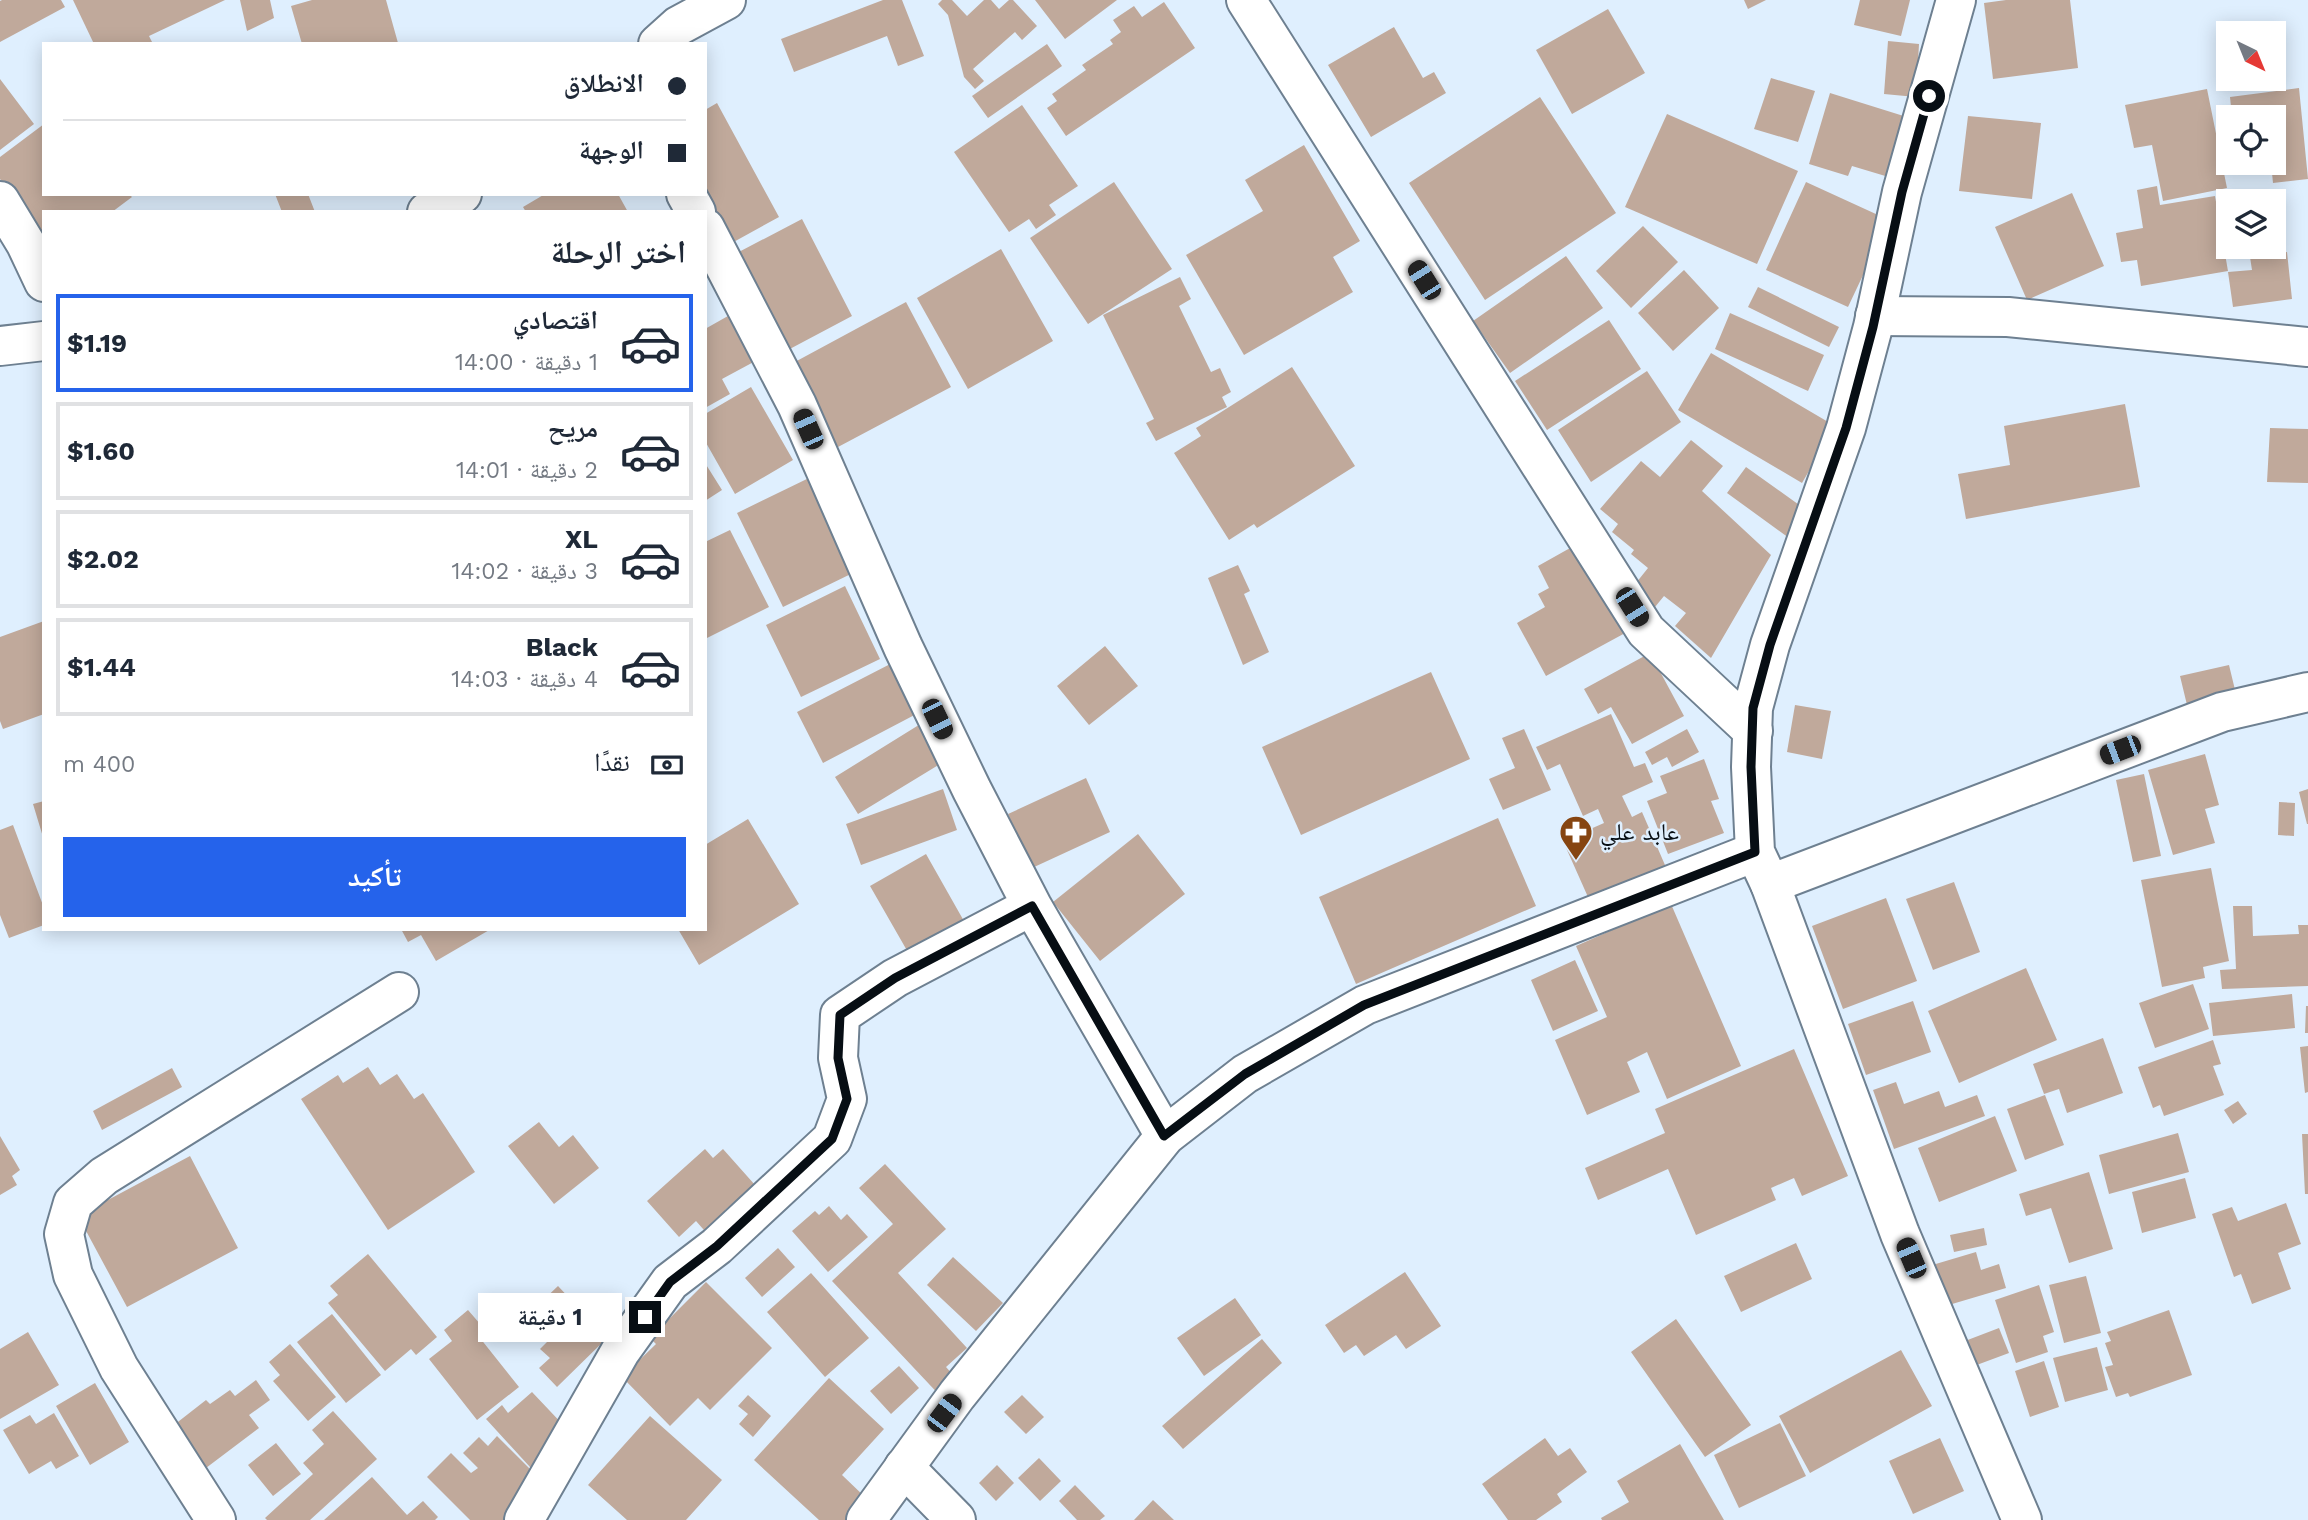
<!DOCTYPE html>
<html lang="ar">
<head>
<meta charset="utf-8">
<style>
  :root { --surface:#fff; --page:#f6f6f7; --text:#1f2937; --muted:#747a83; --line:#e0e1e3; --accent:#2563eb }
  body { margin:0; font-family:"Work Sans","Noto Naskh Arabic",sans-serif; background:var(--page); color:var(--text); direction:rtl; height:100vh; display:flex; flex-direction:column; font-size:26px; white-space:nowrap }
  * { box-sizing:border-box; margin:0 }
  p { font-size:23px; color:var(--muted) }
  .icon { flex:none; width:38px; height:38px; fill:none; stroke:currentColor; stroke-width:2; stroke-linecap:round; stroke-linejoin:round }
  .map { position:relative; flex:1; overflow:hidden; direction:ltr }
  .side { position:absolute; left:42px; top:210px; width:665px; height:721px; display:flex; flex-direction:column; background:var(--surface); border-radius:0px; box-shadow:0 4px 18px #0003; direction:rtl }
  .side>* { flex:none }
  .hud { position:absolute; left:42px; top:42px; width:665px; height:154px; border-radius:0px; box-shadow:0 4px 18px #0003; direction:rtl; display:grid; align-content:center; height:154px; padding:0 21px; background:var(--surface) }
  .needle { width:46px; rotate:137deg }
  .buttons { position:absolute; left:2216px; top:21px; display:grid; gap:14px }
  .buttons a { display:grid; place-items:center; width:70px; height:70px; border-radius:0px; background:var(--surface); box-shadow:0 4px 18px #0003; font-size:35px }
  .end { position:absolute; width:32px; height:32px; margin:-16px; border:9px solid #070e14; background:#fff; box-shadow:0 0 0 4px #fff }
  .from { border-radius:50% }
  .bubble { position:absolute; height:49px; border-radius:0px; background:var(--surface); box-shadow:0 4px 18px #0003; font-size:23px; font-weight:700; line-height:49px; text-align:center; direction:rtl }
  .car { position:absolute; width:21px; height:42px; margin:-21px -10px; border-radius:9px; box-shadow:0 0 5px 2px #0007; background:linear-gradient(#222 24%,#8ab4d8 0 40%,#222 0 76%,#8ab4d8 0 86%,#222 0) }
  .hud b { display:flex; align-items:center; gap:24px; height:66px; font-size:26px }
  .hud b+b { border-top:2px solid var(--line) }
  .hud i { width:18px; height:18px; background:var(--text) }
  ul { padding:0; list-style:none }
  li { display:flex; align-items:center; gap:21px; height:98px; margin:0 14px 10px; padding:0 7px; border:4px solid var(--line); border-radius:0px }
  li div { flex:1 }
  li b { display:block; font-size:26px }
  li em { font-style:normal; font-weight:700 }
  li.on { border-color:var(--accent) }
  li>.icon { width:63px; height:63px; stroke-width:1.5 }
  h2 { padding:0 21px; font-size:32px; line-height:84px }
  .pay { display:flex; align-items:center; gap:18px; height:77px; padding:0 21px; font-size:26px }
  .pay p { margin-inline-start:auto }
  .primary-button { display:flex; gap:14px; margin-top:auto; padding:14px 21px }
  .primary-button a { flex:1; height:80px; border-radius:0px; background:var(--accent); color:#fff; font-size:28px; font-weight:700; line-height:80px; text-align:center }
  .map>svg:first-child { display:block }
  .building { fill:#c0a99b }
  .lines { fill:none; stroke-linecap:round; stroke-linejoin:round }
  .minor-casing { stroke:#6e8091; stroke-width:42 }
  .tertiary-casing { stroke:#6e8091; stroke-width:42 }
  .minor { stroke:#fff; stroke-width:38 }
  .tertiary { stroke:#fff; stroke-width:38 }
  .route { stroke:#070e14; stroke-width:9 }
  .labels { text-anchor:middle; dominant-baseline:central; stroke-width:5; stroke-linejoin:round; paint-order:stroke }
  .poi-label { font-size:24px; fill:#070e14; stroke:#dfeffe; text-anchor:start }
</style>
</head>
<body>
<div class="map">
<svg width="2308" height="1520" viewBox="0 0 2308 1520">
  <rect width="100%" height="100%" fill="#dfeffe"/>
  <!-- building -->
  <path class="building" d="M2,0H61L65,7L0,42V1Z
    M73,0H225L149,36L153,44H94Z
    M240,0H270L274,18L247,31Z
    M312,0H386L398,43L302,44L291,6Z
    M883,0H902L924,56L898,66L887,36L794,72L781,39Z
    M942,0H952L967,16L984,0H991L999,9L1009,0H1013L1037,26L1022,40L1015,32L973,69L984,81L975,89L964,77L948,15L938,4Z
    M1035,0H1117L1065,39Z
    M1744,0H1766L1748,9Z
    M1860,0H1910L1901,36L1854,25Z
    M2006,0H2070L2078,68L1993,79L1984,3Z
    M1164,2L1195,48L1066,136L1047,108L1057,101L1052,94L1086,70L1082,65L1113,44L1110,40L1121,32L1113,20L1134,6L1142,17Z
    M1608,9L1645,73L1572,114L1536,50Z
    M1394,27L1423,78L1434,72L1446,93L1371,137L1328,65Z
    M1888,41L1919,44L1916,97L1884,94Z
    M1047,44L1062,66L988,118L972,96Z
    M1771,78L1815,91L1798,142L1754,129Z
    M0,79L34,124L0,150Z
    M2299,88L2308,179L2273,183L2271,163H2273V117H2232L2230,97Z
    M2207,89L2227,188L2163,201L2152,145L2134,148L2125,105Z
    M1830,93L1910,118L1892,178L1852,166L1848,176L1809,164Z
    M1540,97L1616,213L1485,300L1409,183Z
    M717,103L779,217L730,244L705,194V110Z
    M1022,105L1078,186L1049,205L1056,215L1036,229L1029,219L1009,232L954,152Z
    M1667,114L1798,171L1757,264L1625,207Z
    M1968,116L2041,123L2032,199L1959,191Z
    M44,124V194H129L132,197L112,212H44V237L0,179V157Z
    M1304,145L1360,241L1333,257L1353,292L1244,355L1186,255L1263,211L1245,180Z
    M1114,182L1172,269L1088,324L1030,238Z
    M1806,182L1889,220L1848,307L1766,270Z
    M2157,186L2160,205L2215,196L2228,271L2141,286L2137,260L2121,262L2116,233L2143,228L2137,190Z
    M2072,193L2104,266L2027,300L1995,227Z
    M275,194H308L315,212H282Z
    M545,194H618L628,212H526L523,207Z
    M802,219L852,316L786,351L735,254Z
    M1643,226L1678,262L1631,308L1596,271Z
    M1001,249L1053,341L968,389L917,298Z
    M2287,252L2292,299L2233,307L2228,272L2252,270L2250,257Z
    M1566,256L1603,308L1510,373L1473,321Z
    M1684,270L1719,308L1673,351L1638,313Z
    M1180,277L1191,299L1179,306L1211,372L1220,368L1231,392L1222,397L1227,407L1156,441L1146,423L1154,419L1103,315Z
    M1758,287L1839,327L1829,347L1748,307Z
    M906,302L951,387L838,447L793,363Z
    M735,312L761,358L722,379L730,394L705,408V329Z
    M1730,313L1824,355L1808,391L1715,349Z
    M1609,320L1641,369L1547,430L1515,381Z
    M1711,353L1835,426L1802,483L1678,410Z
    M1292,367L1355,466L1257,528L1254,524L1229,540L1174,453L1201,436L1196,428Z
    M1647,371L1681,422L1591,482L1558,430Z
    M751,387L793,460L735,494L705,441V414Z
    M2125,404L2140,487L1966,519L1958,474L2010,465L2004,426Z
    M2270,428L2308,429V483L2267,482Z
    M1691,440L1723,466L1702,491L1771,555L1711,658L1675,626L1686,613L1664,596L1655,607L1632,588L1648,568L1631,554L1634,550L1612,532L1618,524L1600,509L1641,461L1660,477Z
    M705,463L722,490L705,501Z
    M1746,467L1809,512L1789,538L1727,493Z
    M811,477L857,571L783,607L737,513Z
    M730,530L769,607L705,639V542Z
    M1579,543L1627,632L1546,676L1517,623L1545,607L1538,594L1549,588L1538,566Z
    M1238,565L1250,591L1244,594L1269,652L1243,665L1208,578Z
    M845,586L880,659L801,697L766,625Z
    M44,621V714L3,729L0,721V637Z
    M1105,646L1138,686L1089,725L1057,686Z
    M1650,653L1684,716L1632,744L1611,707L1598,714L1584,689Z
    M898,660L924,710L823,763L797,712Z
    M2229,665L2236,694L2187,705L2180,676Z
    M1431,672L1470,759L1301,835L1262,747Z
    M1795,705L1831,711L1822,759L1787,752Z
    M1611,714L1634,767L1645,763L1653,782L1622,796L1632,817L1642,812L1668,872L1592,906L1563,841L1604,823L1598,809L1583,816L1560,764L1547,770L1536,747Z
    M922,723L945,761L858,814L835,777Z
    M1524,729L1551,790L1503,810L1489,779L1515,768L1502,738Z
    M1687,729L1699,752L1672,767L1667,757L1652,765L1645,752Z
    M2205,754L2219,805L2205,809L2215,843L2173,855L2148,770Z
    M1704,759L1719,799L1711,801L1724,833L1668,854L1647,801L1667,793L1660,776Z
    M2144,774L2161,856L2133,862L2116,780Z
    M1086,778L1110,832L1032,868L1008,814Z
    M943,789L957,830L861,865L846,824Z
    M2308,789V824H2307L2299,792Z
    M44,801V837H43L33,804Z
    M2279,802L2295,803L2294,836L2278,835Z
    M1498,818L1536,906L1356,984L1319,897Z
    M748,819L799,904L699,965L678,929H705V845Z
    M13,825L44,908V925L9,938L0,915V830Z
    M1138,834L1185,894L1100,961L1053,902Z
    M926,854L969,930L913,961L870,886Z
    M2211,868L2229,961L2203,967L2205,978L2162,987L2141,880Z
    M1954,882L1980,952L1933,970L1906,899Z
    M1886,898L1917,981L1843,1009L1812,926Z
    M1671,904L1741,1066L1667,1099L1647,1052L1627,1062L1640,1092L1587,1115L1555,1040L1607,1017L1576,946Z
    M2233,906H2252L2253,936L2299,934L2298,925H2308V986L2222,989L2220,970L2236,969Z
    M401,929H491L436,961L421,935L408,942Z
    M1575,960L1598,1011L1553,1031L1531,980Z
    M2026,968L2057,1040L1959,1083L1928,1011Z
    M2193,984L2209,1029L2155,1048L2139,1003Z
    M2292,994L2295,1028L2213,1036L2209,1003Z
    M1913,1001L1931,1052L1866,1075L1848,1024Z
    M2306,1006H2308V1033H2305Z
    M2103,1038L2123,1093L2067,1113L2059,1089L2044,1094L2033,1064Z
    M2213,1040L2221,1064L2213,1066L2224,1095L2164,1116L2160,1105L2153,1108L2138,1067Z
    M2308,1046V1092L2305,1093L2300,1047Z
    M1794,1049L1848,1176L1802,1196L1794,1178L1771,1188L1776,1200L1696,1235L1668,1169L1598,1200L1585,1168L1665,1133L1655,1109Z
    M368,1067L380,1085L397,1074L414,1099L423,1093L475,1172L388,1230L301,1099L338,1075L343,1083Z
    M172,1068L182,1087L102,1130L93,1111Z
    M1896,1082L1904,1104L1939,1091L1945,1107L1977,1095L1985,1116L1894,1149L1873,1090Z
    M2045,1095L2064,1145L2025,1160L2007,1109Z
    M2238,1101L2247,1114L2233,1124L2224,1110Z
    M1995,1116L2017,1171L1939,1202L1918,1148Z
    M539,1122L559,1147L573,1135L599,1168L554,1204L508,1146Z
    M2178,1133L2189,1172L2109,1194L2099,1155Z
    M2302,1134H2308V1194H2305Z
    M0,1136L20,1170L12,1176L17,1185L0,1195Z
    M705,1149L713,1158L723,1149L755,1185L725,1210L733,1218L711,1238L696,1221L679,1237L647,1201Z
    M190,1156L238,1248L127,1307L78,1216Z
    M885,1164L946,1229L898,1273L967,1348L946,1367L962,1385L945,1401L832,1281L893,1224L859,1188Z
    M2089,1172L2113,1249L2069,1263L2051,1208L2026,1216L2019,1194Z
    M2185,1178L2196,1218L2142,1233L2132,1192Z
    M2286,1203L2301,1244L2278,1253L2291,1289L2252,1304L2241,1274L2234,1277L2212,1214L2232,1207L2238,1221Z
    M829,1206L841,1220L847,1214L868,1237L828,1272L792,1231L815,1211L819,1215Z
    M1984,1228L1987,1245L1954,1252L1950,1235Z
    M1796,1243L1812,1279L1741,1312L1724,1276Z
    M778,1248L795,1267L762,1297L745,1278Z
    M1976,1252L1981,1270L1999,1264L2006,1288L1942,1307L1929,1266Z
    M368,1254L437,1337L416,1355L411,1349L385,1371L328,1303L338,1295L330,1286Z
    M953,1257L1003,1303L976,1331L927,1285Z
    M1405,1272L1441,1326L1406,1349L1396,1335L1364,1356L1356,1345L1344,1353L1325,1325Z
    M811,1273L869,1338L825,1377L767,1312Z
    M2086,1276L2101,1333L2064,1343L2049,1285Z
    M706,1282L772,1348L710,1410L698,1398L670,1426L622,1377L656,1344L650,1338Z
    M2039,1285L2054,1332L2043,1336L2048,1352L2016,1363L1995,1300Z
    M558,1286L607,1338L557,1387L539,1368L550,1358L540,1349L560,1329L537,1306Z
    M1235,1298L1261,1335L1204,1376L1177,1338Z
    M468,1310L487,1332L480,1338L519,1387L477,1420L429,1359L452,1341L444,1330Z
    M2169,1310L2192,1375L2130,1397L2128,1393L2116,1397L2105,1367L2113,1365L2105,1343L2111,1341L2107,1332Z
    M332,1314L381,1375L346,1403L297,1342Z
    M1676,1319L1751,1425L1705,1457L1631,1352Z
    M1999,1328L2009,1353L1974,1366L1965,1341Z
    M28,1332L59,1385L0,1419V1349Z
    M1262,1339L1282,1363L1183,1449L1162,1426Z
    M290,1344L336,1397L308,1421L273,1381L280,1375L269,1362Z
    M2097,1347L2108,1390L2065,1402L2053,1358Z
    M1901,1350L1932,1406L1810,1473L1779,1416Z
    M2044,1361L2059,1407L2030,1417L2015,1371Z
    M899,1366L919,1388L891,1414L870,1391Z
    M829,1378L884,1429L842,1475L866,1498L845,1520H819L754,1460Z
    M256,1380L270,1400L249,1415L259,1428L206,1468L174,1425L206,1400L210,1404L230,1390L235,1396Z
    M95,1383L129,1442L90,1465L56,1406Z
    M532,1392L567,1429L541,1479L486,1419L502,1405L508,1413Z
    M748,1395L771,1416L753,1437L739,1424L748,1414L738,1406Z
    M1022,1395L1044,1417L1026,1434L1004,1412Z
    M333,1411L377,1459L310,1520H267L265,1518L313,1474L303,1463L324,1444L312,1430Z
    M54,1413L79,1456L56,1469L51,1461L29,1474L3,1430L30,1415L36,1424Z
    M650,1416L722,1480L686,1520H627L588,1485Z
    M1780,1423L1806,1476L1739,1508L1714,1455Z
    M497,1436L539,1478L504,1520H470L427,1477L451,1453L471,1473L478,1468L463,1453L479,1437L488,1446Z
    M1545,1438L1558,1456L1570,1448L1587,1472L1557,1494L1562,1502L1536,1520H1508L1482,1484Z
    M1940,1438L1964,1491L1913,1514L1889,1461Z
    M276,1443L301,1474L273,1496L248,1465Z
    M1680,1444L1724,1520H1602L1601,1518L1629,1502L1617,1481Z
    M1039,1458L1061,1481L1040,1501L1018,1478Z
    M997,1465L1014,1483L996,1501L979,1483Z
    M372,1477L407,1515L423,1501L438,1517L435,1520H324Z
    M1075,1485L1105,1516L1100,1520H1077L1059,1501Z
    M1153,1500L1174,1520H1134Z"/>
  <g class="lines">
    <defs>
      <path id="minor" d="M1246,0L1646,631L1753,731
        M658,44L678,26L726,0
        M686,194L696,212
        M0,201L26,244L44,282
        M427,212L462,194
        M705,228L797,405L903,647L972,790L1032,906L1165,1136
        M1875,316L2008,317L2308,347
        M0,346L44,341
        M1770,884L2222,712L2308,692
        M904,1467L956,1520
        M216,1520L119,1368L73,1275L64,1234L73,1203L104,1176L399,992
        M524,1520L620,1352L670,1282L717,1246L832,1139L847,1099L838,1058L840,1015L895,978L1032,906"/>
      <path id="tertiary" d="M1956,0L1902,192L1873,327L1846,428L1770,645L1753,708L1751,767L1755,852L1770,884L1900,1234L2022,1520
        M866,1520L957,1395L1165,1136L1245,1074L1365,1005L1755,852"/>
    </defs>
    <!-- minor casing -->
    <use href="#minor" class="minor-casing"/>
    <!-- tertiary casing -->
    <use href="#tertiary" class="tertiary-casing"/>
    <!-- minor -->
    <use href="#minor" class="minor"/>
    <!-- tertiary -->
    <use href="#tertiary" class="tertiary"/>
  </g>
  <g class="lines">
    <!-- route -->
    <path class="route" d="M645,1317L670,1282L717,1246L832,1139L847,1099L838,1058L840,1015L895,978L1032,906L1164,1136L1245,1074L1364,1005L1755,852L1751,767L1753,708L1770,645L1846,428L1873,327L1902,192L1929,96"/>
  </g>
  <!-- icons -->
  <defs>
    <symbol id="pharmacy-pin" viewBox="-11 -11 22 30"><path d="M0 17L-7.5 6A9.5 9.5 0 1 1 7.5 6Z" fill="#864511" stroke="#dfeffe"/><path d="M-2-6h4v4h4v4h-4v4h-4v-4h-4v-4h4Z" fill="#fff"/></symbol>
  </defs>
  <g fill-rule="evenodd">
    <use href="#pharmacy-pin" x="1557" y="813" width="38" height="52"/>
  </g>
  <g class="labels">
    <!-- poi labels -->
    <g class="poi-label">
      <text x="1600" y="832">عابد علي</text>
    </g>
  </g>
</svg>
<div class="buttons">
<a><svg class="needle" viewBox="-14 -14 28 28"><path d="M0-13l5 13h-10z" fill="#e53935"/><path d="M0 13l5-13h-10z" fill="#747a83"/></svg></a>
<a><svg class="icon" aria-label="locate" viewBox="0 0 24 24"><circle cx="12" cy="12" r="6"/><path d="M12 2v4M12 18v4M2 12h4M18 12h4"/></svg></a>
<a><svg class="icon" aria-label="layers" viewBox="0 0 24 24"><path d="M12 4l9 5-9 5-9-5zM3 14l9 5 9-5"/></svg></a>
</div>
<i class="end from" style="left:1929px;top:96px"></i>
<i class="end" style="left:645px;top:1317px"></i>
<div class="bubble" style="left:478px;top:1293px;width:144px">1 دقيقة</div>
<i class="car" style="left:1424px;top:280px;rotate:328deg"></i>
<i class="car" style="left:808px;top:429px;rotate:336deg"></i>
<i class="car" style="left:1632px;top:607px;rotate:148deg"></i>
<i class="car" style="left:937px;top:719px;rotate:154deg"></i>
<i class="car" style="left:2120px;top:750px;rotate:249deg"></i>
<i class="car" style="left:1911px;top:1258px;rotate:337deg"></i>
<i class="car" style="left:944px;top:1413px;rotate:37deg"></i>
<div class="hud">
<b><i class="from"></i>الانطلاق</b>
<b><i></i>الوجهة</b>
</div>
<section class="side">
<h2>اختر الرحلة</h2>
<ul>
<li class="on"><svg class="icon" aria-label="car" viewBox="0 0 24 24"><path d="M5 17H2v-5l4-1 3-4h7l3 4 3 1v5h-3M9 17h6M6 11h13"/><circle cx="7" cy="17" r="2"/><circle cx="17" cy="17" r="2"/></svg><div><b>اقتصادي</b><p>1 دقيقة · 14:00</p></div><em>$1.19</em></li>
<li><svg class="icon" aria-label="car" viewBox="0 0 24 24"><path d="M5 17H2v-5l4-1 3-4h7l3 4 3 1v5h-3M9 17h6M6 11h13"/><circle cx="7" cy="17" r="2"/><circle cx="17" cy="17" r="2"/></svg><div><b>مريح</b><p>2 دقيقة · 14:01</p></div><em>$1.60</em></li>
<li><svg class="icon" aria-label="car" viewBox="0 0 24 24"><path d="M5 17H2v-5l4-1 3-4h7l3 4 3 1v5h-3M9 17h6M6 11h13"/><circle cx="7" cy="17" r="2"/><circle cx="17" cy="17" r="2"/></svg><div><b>XL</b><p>3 دقيقة · 14:02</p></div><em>$2.02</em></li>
<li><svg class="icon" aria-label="car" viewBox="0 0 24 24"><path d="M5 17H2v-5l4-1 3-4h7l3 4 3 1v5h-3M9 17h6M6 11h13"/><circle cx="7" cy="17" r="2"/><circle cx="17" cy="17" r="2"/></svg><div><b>Black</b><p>4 دقيقة · 14:03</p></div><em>$1.44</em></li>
</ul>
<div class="pay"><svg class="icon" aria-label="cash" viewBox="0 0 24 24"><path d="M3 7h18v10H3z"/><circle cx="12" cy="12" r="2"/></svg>نقدًا<p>400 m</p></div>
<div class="primary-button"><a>تأكيد</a></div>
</section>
</div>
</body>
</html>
